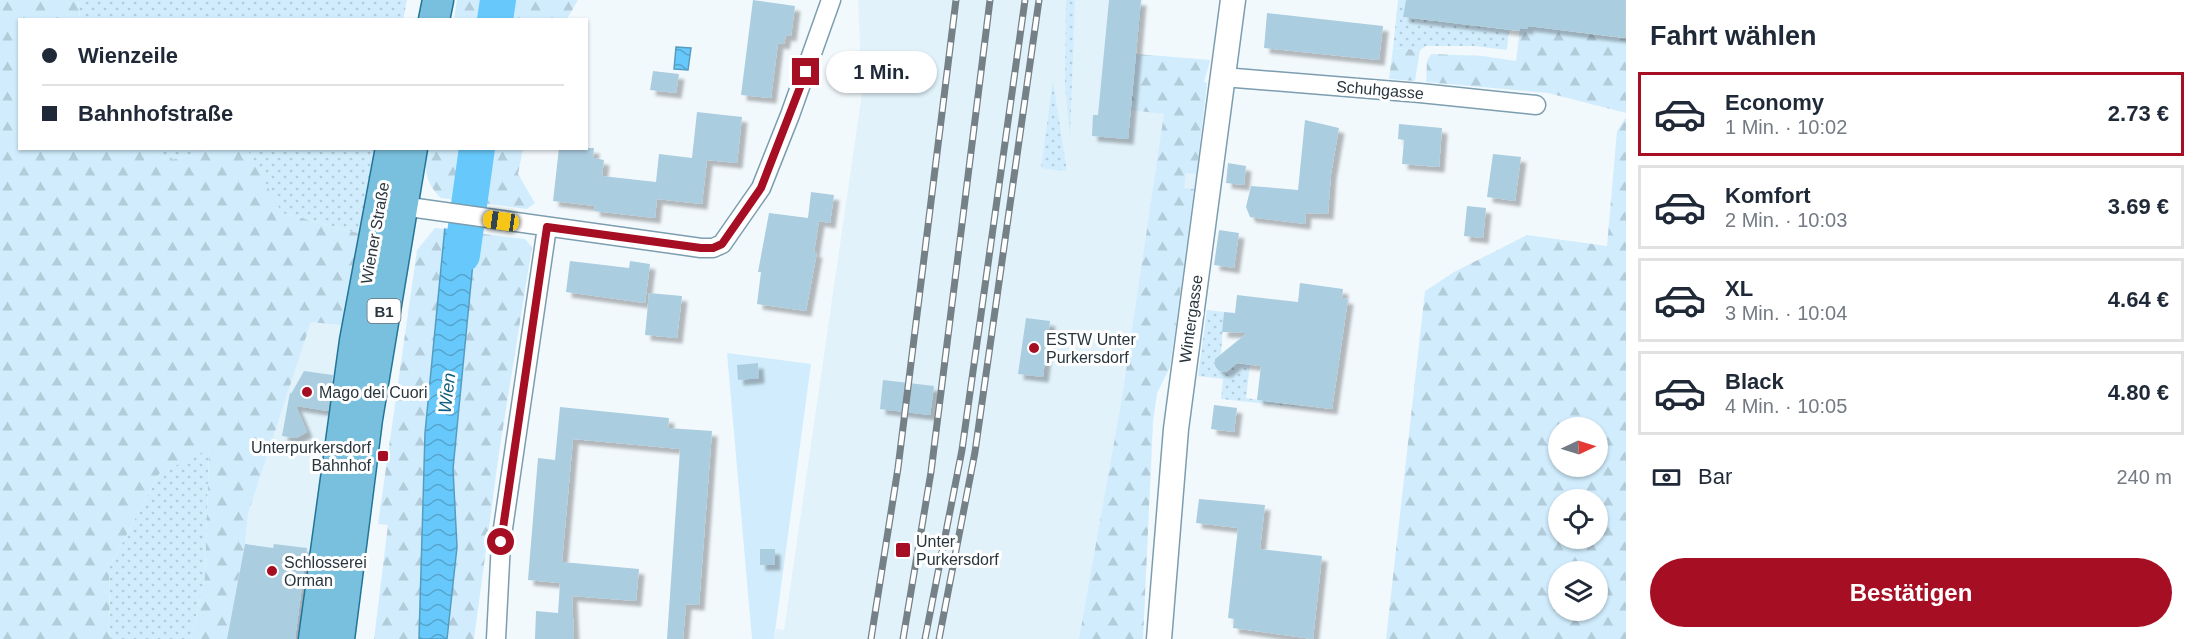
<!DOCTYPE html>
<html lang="de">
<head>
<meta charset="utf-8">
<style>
  :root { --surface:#fff; --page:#f2f2f3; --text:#1f2937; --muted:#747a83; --line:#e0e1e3; --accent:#a60e23 }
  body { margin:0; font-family:Arial,sans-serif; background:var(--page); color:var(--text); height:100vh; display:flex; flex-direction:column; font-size:22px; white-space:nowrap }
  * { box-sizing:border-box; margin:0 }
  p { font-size:20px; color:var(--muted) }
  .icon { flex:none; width:33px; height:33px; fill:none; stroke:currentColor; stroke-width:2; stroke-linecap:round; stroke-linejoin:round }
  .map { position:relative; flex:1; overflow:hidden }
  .details { display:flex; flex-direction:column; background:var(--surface); width:570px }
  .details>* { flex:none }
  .guide { position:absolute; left:18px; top:18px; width:570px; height:132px; border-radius:0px; box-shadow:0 2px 4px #0004; display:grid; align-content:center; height:132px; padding:0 24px; background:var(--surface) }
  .needle { width:39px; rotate:86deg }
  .fabs { position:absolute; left:1548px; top:417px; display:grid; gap:12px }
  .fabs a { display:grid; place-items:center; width:60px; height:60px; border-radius:50%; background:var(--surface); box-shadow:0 2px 4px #0004; font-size:30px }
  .end { position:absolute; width:27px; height:27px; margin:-14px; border:8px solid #a60e23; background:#fff; box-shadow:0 0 0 3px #fff }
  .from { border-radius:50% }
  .bubble { position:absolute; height:42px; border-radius:21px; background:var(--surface); box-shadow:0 2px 4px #0004; font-size:20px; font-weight:600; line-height:42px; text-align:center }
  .car { position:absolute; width:18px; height:36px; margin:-18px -9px; border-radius:8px; box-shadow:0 0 4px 2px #0007; background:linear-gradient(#f5c518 24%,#345 0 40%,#f5c518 0 76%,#345 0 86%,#f5c518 0) }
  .guide b { display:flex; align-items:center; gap:21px; height:57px; font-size:22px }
  .guide b+b { border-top:2px solid var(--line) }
  .guide i { width:15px; height:15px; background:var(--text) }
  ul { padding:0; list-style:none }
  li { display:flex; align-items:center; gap:18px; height:84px; margin:0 12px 9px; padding:0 12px; border:3px solid var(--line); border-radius:0px }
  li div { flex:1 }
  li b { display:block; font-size:22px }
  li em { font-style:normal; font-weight:600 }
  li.current { border-color:var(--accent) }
  li>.icon { width:54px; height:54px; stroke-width:1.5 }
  h2 { padding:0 24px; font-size:27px; line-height:72px }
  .pay { display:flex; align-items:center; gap:15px; height:66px; padding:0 24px; font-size:22px }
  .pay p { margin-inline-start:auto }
  .cta { display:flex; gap:12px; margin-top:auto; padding:12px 24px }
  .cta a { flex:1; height:69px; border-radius:36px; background:var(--accent); color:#fff; font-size:24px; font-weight:600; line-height:69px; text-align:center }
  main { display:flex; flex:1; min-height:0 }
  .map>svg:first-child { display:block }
  .built { fill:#e1f2fb }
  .grass { fill:url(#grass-dots) }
  .forest { fill:url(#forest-firs); fill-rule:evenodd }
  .garden { fill:#d1edfd }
  .water { fill:url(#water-waves); stroke:#549dc2; stroke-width:1.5 }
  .pier { fill:#f2f9fd }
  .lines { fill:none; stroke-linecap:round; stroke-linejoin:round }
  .river { stroke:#67c9fb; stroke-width:36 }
  .building { fill:#abcde0; filter:url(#shadow) }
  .minor-casing { stroke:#7c9daf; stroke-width:21 }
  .tertiary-casing { stroke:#7c9daf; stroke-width:27 }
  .primary-casing { stroke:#227498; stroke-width:33 }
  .minor { stroke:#fff; stroke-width:18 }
  .tertiary { stroke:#fff; stroke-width:24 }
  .primary { stroke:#79c0de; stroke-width:30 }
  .rail-casing { stroke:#768187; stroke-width:7 }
  .rail { stroke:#fff; stroke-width:4.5; stroke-dasharray:14; stroke-linecap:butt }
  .route { stroke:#a60e23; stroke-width:8 }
  .poi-dot { fill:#a60e23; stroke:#fff; stroke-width:2 }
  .labels { text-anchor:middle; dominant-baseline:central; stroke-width:6; stroke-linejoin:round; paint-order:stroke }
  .shield { fill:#fff; stroke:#697278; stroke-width:1.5 }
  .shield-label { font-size:15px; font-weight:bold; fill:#29363e }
  .street-label { font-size:16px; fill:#29363e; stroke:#fff }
  .poi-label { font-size:16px; fill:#29363e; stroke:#fff; text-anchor:start }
  .water-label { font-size:18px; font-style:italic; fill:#115f80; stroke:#fff }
</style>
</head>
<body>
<main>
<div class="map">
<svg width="1626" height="639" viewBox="0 0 1626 639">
  <defs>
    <pattern id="grass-dots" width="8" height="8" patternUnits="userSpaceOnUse" patternTransform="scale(1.5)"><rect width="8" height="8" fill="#d1edfd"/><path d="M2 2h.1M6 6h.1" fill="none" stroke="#b3ccda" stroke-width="1.8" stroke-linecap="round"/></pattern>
    <pattern id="forest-firs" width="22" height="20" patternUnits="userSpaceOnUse" patternTransform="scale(1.5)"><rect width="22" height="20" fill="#d1edfd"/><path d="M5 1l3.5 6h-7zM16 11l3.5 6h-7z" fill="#b3ccda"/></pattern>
    <pattern id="water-waves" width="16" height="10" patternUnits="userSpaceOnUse" patternTransform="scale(1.5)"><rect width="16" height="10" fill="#67c9fb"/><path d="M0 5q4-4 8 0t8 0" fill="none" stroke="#55a4cd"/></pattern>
    <filter id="shadow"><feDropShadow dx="5.5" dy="5.5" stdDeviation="1.5" flood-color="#0004"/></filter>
  </defs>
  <rect width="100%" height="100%" fill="#f2f9fd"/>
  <!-- built -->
  <path class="built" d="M858,0H1143L1136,54L1210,60L1208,71H1205L1204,82L1207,83L1198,161L1170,367L1157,393L1153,421L1143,639H774L776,629L784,630L862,93Z
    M311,322L347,326L303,639H227L245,544L248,514Z"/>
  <!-- grass -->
  <path class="grass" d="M78,0H407L403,20L80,19Z
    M1066,0H1075L1070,137L1065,85Z
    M1398,0H1406L1404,17L1509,30L1507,50L1474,46H1426L1420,50L1393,48Z
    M1053,81L1066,165V171L1041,168Z
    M149,149H214L167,161Z
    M247,149H378L361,234L281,213Z
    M1207,310L1224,312L1221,354L1215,359V366L1219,371L1226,372L1231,368L1232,363L1250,365L1246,398L1332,411L1221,399L1223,379L1198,376Z
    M209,448L205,577L191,639H110L109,568L159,474Z"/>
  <!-- forest -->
  <path class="forest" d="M0,0H78L80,19L20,20V148L149,149L167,161L214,149H247L282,213L361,234L347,326L311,322L248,514L245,544L227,639H191L205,577L209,449L159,474L109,568L110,639H0Z
    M457,0H578L567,19H454Z
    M1528,26L1626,39V113L1548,93L1426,82L1427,61L1431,54L1483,56L1516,61L1520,28Z
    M1393,48L1420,50L1415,81L1389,79Z
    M1136,54L1210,60L1204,82L1207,83L1196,174L1186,173L1184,188L1194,189L1170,367L1157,393L1153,421L1143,639H1079L1122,398L1164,114L1131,110Z
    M1626,117V639H1386L1425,291L1454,272L1527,235L1607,246L1617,131ZM1558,428H1598V466H1558ZM1558,500H1598V538H1558ZM1558,572H1598V610H1558Z
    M428,149H523L518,174L535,203L527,209L441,198C425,183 424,169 428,149Z
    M435,228L445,229L425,433L419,639H374L388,525L378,524L417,250Z
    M476,233L525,239L532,247L499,453L474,639H447L457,547L453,469Z"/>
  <!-- garden -->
  <path class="garden" d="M727,353L811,364L774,639H752Z"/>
  <!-- water -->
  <path class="water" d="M676,47L691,48L688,70L674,69Z
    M446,216L477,221L453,469L457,547L447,639H419L425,433Z"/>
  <!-- pier -->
  <path class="pier" d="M443,216L480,220L479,233L442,228Z"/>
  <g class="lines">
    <!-- river -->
    <path class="river" d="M495,20L498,0
      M462,255L477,148"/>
  </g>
  <!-- building -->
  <path class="building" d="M753,0L795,6L791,36L786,35L784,44L778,43L771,98L741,95Z
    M1109,0H1141L1128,139L1092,136L1093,115H1098Z
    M1406,0H1626L1625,38L1528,26V29L1520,28V31L1403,17Z
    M1267,13L1383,26L1379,60L1264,48Z
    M653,71L679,74L676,93L650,90Z
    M697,112L742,117L737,163L707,160L702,204L657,199L655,218L594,211L595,206L553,201L559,148H594L593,158L604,160L602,176L656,182L659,154L692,158Z
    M1305,120L1339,128L1331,174L1328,214L1306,213L1305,224L1250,217L1246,207L1251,186L1298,190Z
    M1399,124L1442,128L1439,167L1402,164L1404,140L1398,139Z
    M1493,154L1521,157L1515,201L1487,197Z
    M1228,163L1246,166L1244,185L1226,183Z
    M811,192L834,195L830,223L819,221L814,252H817L806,311L757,304L761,272H758L769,213L808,218Z
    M1467,206L1486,208L1483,238L1464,236Z
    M1219,230L1239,233L1234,268L1214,265Z
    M570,261L629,268L630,261L650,264L645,303L566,292Z
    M1300,283L1343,289L1342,298L1348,299L1332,409L1257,400L1261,366L1237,363L1226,372L1219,371L1215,366V359L1247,333L1222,332L1224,312L1235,313L1237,295L1298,302Z
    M649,293L682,296L677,338L645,335Z
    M1026,318L1050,321L1043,377L1018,374Z
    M758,363L759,378L738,380L737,365Z
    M304,371L333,375L328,411L296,406L307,432L296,438L282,436L290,392L291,394Z
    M883,380L934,386L930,415L880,409Z
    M1214,405L1237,408L1234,432L1211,429Z
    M560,407L669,418L668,428L712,431L699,605L686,604L683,639H667L680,449L573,439L562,562L639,569L636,601L572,596L574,639H535L536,611L558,613L560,583L528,580L538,458L555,460Z
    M1199,499L1265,505L1260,549L1322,556L1313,639L1233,628L1234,619L1228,618L1238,528L1196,523Z
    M245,544L273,548L274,544L307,548L295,639H227Z
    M760,549H775V565H760Z"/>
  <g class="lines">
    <defs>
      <path id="minor" d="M1223,77L1420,93L1536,105
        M395,205L701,248H713L722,244L761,188L790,115L831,0
        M496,639L501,542L547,227"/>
      <path id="tertiary" d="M1159,639L1176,429L1233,0"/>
      <path id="primary" d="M434,20L438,0
        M314,639L355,341L391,148
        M339,639L367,419L412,148"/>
    </defs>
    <!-- minor casing -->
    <use href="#minor" class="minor-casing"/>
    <!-- tertiary casing -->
    <use href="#tertiary" class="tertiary-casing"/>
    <!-- primary casing -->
    <use href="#primary" class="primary-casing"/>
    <!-- minor -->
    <use href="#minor" class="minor"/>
    <!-- tertiary -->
    <use href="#tertiary" class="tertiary"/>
    <!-- primary -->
    <use href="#primary" class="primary"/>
    <defs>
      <path id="rail" d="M871,639L898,468L956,0
        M903,639L931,472L990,0
        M925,639L962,450L1025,0
        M939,639L975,452L1039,0"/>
    </defs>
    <!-- rail casing -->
    <use href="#rail" class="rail-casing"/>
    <!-- rail -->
    <use href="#rail" class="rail"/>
  </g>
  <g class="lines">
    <!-- route -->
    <path class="route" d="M501,542L547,227L701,248H713L722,244L761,188L806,72"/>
  </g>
  <!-- markers -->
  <g class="poi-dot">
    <circle cx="1034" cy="348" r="6"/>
    <circle cx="307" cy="392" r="6"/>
    <rect x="377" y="450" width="12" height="12" rx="3"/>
    <rect x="895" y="542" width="16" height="16" rx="3"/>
    <circle cx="272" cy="571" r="6"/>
  </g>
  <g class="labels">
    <!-- shield labels -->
    <rect class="shield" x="367.5" y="299" width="33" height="24" rx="4.5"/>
    <g class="shield-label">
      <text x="384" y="311">B1</text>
    </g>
    <!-- street labels -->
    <g class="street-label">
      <text transform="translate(1380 90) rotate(5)">Schuhgasse</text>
      <text transform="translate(375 233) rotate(-80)">Wiener Straße</text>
      <text transform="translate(1191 319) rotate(-82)">Wintergasse</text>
    </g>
    <!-- poi labels -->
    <g class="poi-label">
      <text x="1046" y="339">ESTW Unter<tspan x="1046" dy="18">Purkersdorf</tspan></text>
      <text x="319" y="392">Mago dei Cuori</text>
      <text x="371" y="447" text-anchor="end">Unterpurkersdorf<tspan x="371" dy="18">Bahnhof</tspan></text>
      <text x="916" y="541">Unter<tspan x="916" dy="18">Purkersdorf</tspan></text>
      <text x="284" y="562">Schlosserei<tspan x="284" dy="18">Orman</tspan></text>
    </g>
    <!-- water labels -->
    <g class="water-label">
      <text transform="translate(447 393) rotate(-83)">Wien</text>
    </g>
  </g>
</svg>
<div class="fabs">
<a><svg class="needle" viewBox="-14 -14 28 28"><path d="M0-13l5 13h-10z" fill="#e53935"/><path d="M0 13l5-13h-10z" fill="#747a83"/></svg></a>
<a><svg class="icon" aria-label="locate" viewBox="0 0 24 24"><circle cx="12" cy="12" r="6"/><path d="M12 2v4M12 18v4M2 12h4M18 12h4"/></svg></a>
<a><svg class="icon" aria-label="layers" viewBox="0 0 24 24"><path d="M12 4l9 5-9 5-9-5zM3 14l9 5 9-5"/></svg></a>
</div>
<i class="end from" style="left:501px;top:542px"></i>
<i class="end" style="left:806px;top:72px"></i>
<div class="bubble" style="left:826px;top:51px;width:111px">1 Min.</div>
<i class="car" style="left:501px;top:221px;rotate:278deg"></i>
<div class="guide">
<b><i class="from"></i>Wienzeile</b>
<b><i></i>Bahnhofstraße</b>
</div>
</div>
<section class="details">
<h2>Fahrt wählen</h2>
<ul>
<li class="current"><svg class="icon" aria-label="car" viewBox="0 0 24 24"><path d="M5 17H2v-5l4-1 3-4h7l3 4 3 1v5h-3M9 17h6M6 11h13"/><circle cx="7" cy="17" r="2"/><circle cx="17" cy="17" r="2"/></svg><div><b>Economy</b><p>1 Min. · 10:02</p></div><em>2.73 €</em></li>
<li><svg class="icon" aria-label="car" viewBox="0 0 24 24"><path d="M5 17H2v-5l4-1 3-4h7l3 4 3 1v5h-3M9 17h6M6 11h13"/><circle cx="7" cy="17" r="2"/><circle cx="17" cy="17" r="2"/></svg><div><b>Komfort</b><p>2 Min. · 10:03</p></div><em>3.69 €</em></li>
<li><svg class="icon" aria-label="car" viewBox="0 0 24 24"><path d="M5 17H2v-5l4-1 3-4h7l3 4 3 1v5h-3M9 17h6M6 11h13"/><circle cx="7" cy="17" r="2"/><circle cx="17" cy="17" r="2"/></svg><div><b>XL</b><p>3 Min. · 10:04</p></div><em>4.64 €</em></li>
<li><svg class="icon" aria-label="car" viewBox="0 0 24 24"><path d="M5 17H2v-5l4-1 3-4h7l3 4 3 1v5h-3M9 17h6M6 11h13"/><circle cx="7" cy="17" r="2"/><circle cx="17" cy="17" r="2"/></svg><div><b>Black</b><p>4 Min. · 10:05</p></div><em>4.80 €</em></li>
</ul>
<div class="pay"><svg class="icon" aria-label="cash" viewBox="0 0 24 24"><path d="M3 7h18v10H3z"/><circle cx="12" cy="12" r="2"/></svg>Bar<p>240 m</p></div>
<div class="cta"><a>Bestätigen</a></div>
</section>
</main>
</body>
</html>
